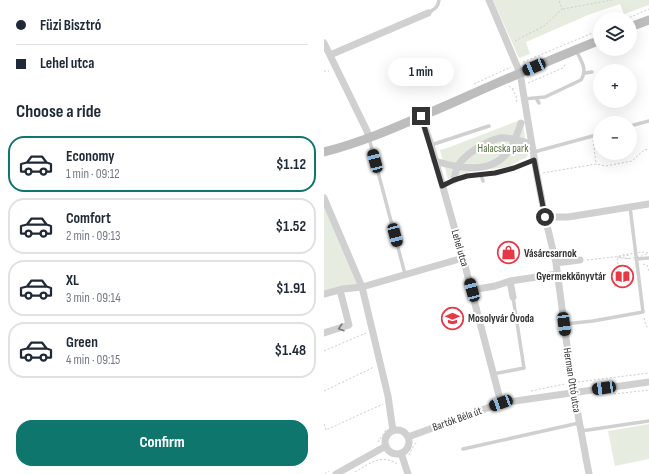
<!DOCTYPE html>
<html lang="en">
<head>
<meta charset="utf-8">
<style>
  :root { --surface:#fff; --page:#f6f6f7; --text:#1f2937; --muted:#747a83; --line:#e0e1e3; --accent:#0f766e }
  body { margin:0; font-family:"Sofia Sans Condensed",sans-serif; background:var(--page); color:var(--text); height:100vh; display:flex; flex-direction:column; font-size:15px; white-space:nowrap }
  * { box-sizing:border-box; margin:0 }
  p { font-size:13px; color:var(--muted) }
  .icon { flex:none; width:22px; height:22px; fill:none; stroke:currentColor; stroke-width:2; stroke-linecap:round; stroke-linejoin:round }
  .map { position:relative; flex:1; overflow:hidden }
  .details { display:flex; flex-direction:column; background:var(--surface); width:324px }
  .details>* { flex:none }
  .guide { display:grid; align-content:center; height:88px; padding:0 16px; background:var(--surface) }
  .controls { position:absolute; left:269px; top:12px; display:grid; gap:8px }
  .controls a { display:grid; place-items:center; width:44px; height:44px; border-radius:50%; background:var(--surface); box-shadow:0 4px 16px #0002; font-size:20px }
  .end { position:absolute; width:18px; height:18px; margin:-9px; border:5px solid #333; background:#fff; box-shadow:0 0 0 2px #fff }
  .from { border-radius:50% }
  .bubble { position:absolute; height:28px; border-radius:14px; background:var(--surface); box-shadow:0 4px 16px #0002; font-size:13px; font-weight:700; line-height:28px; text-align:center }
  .car { position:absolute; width:12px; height:24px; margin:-12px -6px; border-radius:5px; box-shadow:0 0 3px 1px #0007; background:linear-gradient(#222 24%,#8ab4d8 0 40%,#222 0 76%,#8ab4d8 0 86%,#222 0) }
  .guide b { display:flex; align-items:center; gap:14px; height:38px; font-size:15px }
  .guide b+b { border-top:1px solid var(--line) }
  .guide i { width:10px; height:10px; background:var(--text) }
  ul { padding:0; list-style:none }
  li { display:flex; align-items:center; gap:12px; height:56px; margin:0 8px 6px; padding:0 8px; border:2px solid var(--line); border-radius:16px }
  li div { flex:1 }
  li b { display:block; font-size:15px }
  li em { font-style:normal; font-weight:700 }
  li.current { border-color:var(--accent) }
  li>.icon { width:36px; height:36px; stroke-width:1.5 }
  h2 { padding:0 16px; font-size:18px; line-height:48px }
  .primary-button { display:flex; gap:8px; margin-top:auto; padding:8px 16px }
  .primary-button a { flex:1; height:46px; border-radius:16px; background:var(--accent); color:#fff; font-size:16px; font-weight:700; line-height:46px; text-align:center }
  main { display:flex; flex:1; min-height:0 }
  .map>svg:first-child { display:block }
  .green { fill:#e6ecdf }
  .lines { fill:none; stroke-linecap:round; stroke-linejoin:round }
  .path { stroke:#cdcdcd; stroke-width:1; stroke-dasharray:2 2; stroke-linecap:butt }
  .lane { stroke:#d0d0d0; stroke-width:3.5 }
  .street { stroke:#d0d0d0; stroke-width:7 }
  .secondary { stroke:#bdbdbd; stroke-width:9 }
  .path-bridge { stroke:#cdcdcd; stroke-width:1; stroke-dasharray:2 2; stroke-linecap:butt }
  .oneway { stroke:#7a7a7a }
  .route { stroke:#333; stroke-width:5 }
  .labels { text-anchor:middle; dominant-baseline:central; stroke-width:4; stroke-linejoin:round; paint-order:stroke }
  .park-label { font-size:11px; fill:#56703f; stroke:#fff }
  .street-label { font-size:11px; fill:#333; stroke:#fff }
  .poi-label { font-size:11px; font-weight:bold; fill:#333; stroke:#fff; text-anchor:start }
</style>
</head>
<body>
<main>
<section class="details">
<div class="guide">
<b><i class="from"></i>Füzi Bisztró</b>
<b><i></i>Lehel utca</b>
</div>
<h2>Choose a ride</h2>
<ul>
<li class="current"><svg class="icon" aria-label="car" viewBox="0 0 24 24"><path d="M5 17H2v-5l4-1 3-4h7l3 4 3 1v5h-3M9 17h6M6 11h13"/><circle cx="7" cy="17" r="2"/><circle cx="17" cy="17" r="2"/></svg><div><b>Economy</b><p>1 min · 09:12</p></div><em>$1.12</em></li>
<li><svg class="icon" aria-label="car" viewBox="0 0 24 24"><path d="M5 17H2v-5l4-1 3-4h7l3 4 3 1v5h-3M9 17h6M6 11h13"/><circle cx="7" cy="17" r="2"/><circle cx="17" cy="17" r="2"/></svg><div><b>Comfort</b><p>2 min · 09:13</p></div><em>$1.52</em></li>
<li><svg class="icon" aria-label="car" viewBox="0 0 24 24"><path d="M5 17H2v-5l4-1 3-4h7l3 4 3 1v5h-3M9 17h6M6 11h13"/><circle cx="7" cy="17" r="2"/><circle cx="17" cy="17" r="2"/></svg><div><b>XL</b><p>3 min · 09:14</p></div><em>$1.91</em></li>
<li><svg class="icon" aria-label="car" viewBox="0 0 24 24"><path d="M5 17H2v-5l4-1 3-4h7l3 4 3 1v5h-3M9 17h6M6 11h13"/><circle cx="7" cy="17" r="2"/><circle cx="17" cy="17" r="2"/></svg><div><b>Green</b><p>4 min · 09:15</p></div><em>$1.48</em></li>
</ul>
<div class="primary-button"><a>Confirm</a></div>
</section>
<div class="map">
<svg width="325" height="474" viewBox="0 0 325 474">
  <rect width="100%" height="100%" fill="#fff"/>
  <!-- green -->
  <path class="green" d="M169,0H325V5L300,14L296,4L264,15L202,42L206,54L195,58Z
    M198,120L204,154L203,157L197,160L184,167L151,171L138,174L124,179L116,150L126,147L194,121Z
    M0,198L38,287L0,294Z
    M325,424V459L291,466L284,431Z"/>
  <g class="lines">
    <!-- path -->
    <path class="path" d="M239,9L288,0
      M302,19L325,9
      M191,41L220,26L238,9L235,0
      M199,62L276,30
      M0,71H5
      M204,83L239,68L242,63
      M150,84L187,67
      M185,86L188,89L192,88
      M188,89L192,95L193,103
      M269,140L272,163
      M219,173L272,164L282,166L308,161L320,150L325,149
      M295,257L306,259
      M263,260L307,255
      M319,264L323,265L325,272
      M290,286L297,285L293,257
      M320,318L322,326L325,328
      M0,351L42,333
      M254,382L325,373
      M0,391L50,367
      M207,391L241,384
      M290,394L325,390
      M0,424L2,430L59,404
      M76,427L83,430
      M54,442L62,430
      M85,455L89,447L93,441
      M31,472C45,464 57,453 73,464
      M1,474L5,471"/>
    <!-- lane -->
    <path class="lane" d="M104,13C110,9 114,8 115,0
      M261,73L268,72
      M212,98L215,103
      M200,99L221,97L257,80C264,69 257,61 252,50
      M306,126L325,121
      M45,138L81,274
      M107,145L165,126
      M210,152L276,134
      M157,175L159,181
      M119,186L130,180L143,176L171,173L190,168L210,160
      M312,259L325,258
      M240,324L269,321L319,312L306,207
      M169,374L200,368L189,297
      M257,431L325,421
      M139,449L255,423"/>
    <!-- street -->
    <path class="street" d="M165,0L196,73L213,175L221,217L232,263L248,383L265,474
      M0,43L43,131L45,138
      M6,55L104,13
      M97,116L107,145L139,258L177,403
      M111,161C137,169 169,175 186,149C191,141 194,132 197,123
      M130,180C131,176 131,172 133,168C138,155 163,141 176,138C184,137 194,140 201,142
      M0,198L38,287L64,396L69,431
      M221,217H244L325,204
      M232,263L256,260
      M148,290L171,286L186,281
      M0,294L19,289L38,287L139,258
      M189,297L186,281L233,274
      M0,333L25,325L16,290
      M61 442a12 12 0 1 1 24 0a12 12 0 1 1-24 0Z
      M84,437L177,403L325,382
      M77,453L84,474
      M12,474L62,446"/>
    <!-- secondary -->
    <path class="secondary" d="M306,27L325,20
      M0,152C44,141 86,121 128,103C177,81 226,60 276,40"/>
    <!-- path-bridge -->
    <path class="path-bridge" d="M318,252L324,253C316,258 302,260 293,257L298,255Z"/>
  </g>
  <!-- one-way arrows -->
  <defs><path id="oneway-chevron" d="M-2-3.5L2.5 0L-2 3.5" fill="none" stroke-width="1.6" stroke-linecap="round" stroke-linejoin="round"/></defs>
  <use class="oneway" href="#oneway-chevron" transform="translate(17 328) rotate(163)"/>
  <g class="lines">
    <!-- route -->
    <path class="route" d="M97,116L118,186L130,180L143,176L171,173L190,168L210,160L221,217"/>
  </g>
  <!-- icons -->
  <defs>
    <symbol id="shop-ring" viewBox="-11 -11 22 22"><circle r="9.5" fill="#fff" stroke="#e63946" stroke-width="1.5"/><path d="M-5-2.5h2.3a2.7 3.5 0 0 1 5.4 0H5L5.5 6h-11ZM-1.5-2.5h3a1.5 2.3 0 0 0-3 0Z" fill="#e63946"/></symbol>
    <symbol id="library-ring" viewBox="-11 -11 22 22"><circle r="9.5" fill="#fff" stroke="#e63946" stroke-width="1.5"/><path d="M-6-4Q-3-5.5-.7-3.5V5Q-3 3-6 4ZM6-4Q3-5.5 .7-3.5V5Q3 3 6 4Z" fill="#e63946"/></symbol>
    <symbol id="school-ring" viewBox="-11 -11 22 22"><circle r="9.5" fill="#fff" stroke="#e63946" stroke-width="1.5"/><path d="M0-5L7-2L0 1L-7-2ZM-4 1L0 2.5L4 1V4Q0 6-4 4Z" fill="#e63946"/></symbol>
  </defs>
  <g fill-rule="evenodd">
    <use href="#shop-ring" x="172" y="240" width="25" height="25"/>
    <use href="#library-ring" x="286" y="264" width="25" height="25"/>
    <use href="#school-ring" x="116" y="306" width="25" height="25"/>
  </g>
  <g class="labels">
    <!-- park labels -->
    <g class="park-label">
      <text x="179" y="148">Halacska park</text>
    </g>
    <!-- street labels -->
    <g class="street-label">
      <text transform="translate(136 248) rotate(74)">Lehel utca</text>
      <text transform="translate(248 380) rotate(81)">Herman Ottó utca</text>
      <text transform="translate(133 419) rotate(-20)">Bartók Béla út</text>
    </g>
    <!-- poi labels -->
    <g class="poi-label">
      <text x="200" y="253">Vásárcsarnok</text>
      <text x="282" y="276" text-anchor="end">Gyermekkönyvtár</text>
      <text x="144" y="318">Mosolyvár Óvoda</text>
    </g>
  </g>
</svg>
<div class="controls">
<a><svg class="icon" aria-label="layers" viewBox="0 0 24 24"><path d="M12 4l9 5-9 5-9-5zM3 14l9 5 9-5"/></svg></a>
<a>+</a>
<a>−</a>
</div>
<i class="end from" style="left:221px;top:217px"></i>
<i class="end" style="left:97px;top:116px"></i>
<div class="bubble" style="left:64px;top:58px;width:66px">1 min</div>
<i class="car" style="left:210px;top:67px;rotate:247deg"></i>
<i class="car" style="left:51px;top:161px;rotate:345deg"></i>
<i class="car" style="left:71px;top:235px;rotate:165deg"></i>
<i class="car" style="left:148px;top:290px;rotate:345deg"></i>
<i class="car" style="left:240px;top:324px;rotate:173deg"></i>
<i class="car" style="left:280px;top:388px;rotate:262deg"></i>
<i class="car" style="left:177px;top:403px;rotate:250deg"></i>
</div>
</main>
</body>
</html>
